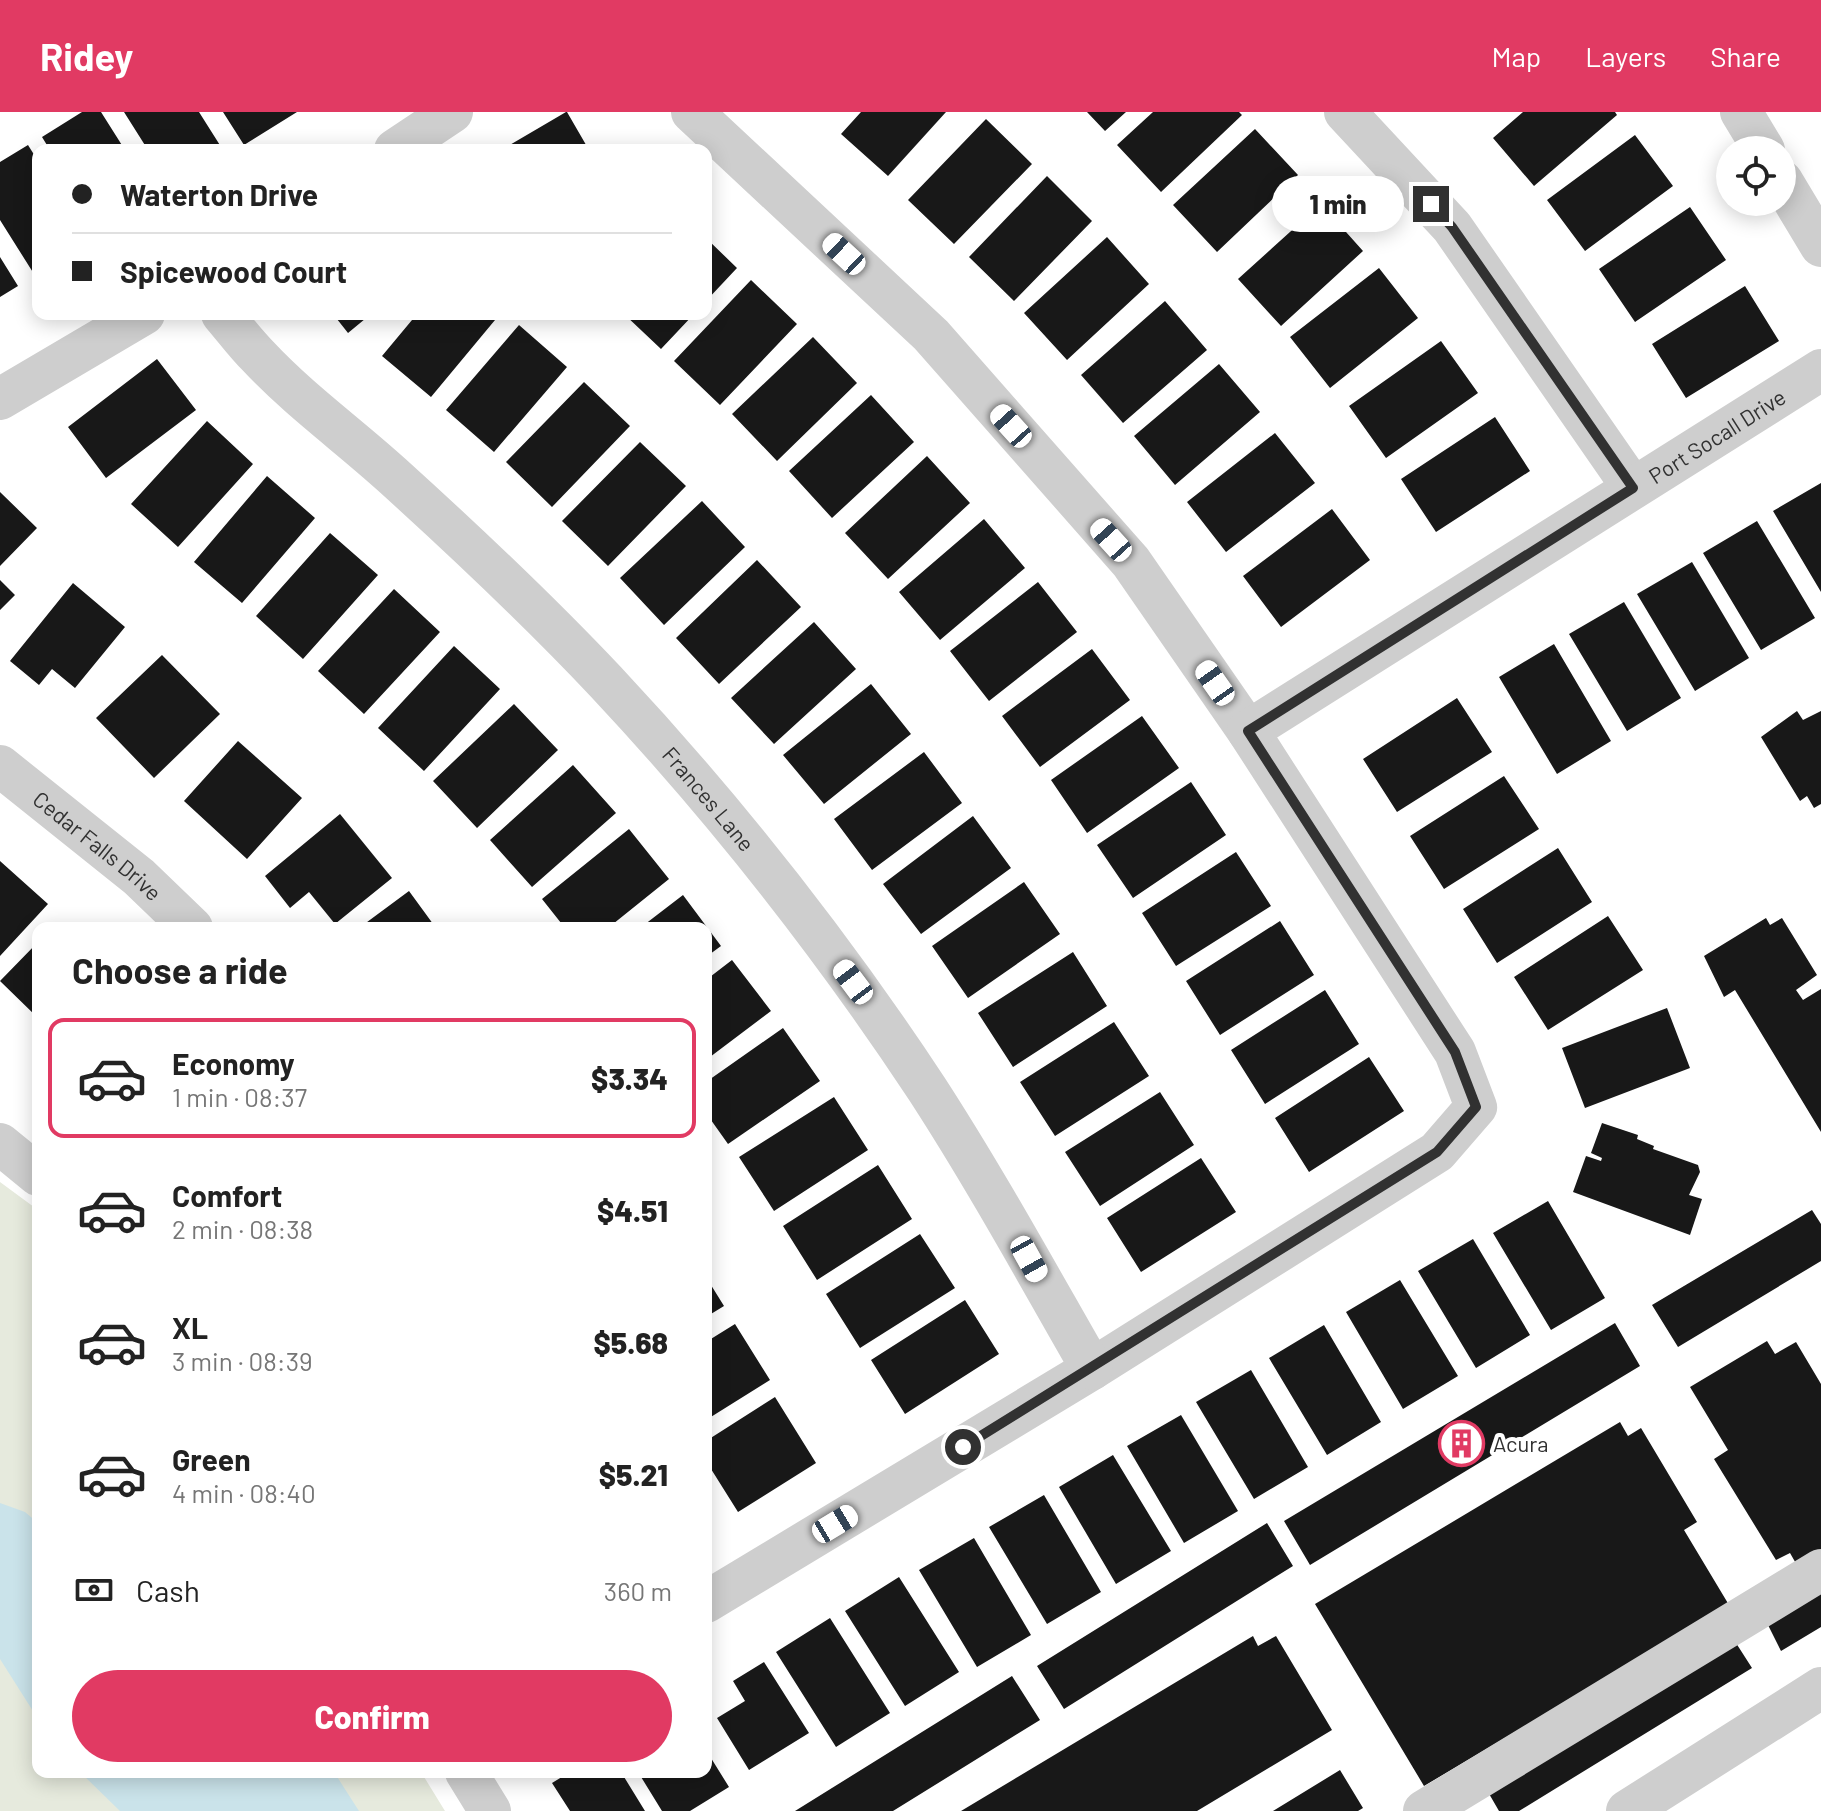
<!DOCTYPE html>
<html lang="en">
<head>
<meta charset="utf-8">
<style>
  :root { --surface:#fff; --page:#f2f2f2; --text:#222; --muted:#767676; --line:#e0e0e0; --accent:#e13a63 }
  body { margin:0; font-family:Barlow,sans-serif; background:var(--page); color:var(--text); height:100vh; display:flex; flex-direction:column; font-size:30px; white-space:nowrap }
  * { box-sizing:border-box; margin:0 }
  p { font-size:26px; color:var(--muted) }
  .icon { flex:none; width:44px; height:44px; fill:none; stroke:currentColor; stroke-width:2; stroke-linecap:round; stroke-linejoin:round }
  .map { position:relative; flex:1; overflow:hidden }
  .side { position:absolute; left:32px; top:810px; width:680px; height:856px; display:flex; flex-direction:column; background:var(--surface); border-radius:16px; box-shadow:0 4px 20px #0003 }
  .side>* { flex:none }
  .banner { position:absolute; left:32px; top:32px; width:680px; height:176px; border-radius:16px; box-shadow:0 4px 20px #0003; display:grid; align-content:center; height:176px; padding:0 40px; background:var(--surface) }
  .controls { position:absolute; left:1716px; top:24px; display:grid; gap:16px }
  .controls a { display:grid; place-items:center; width:80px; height:80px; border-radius:50%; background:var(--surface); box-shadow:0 4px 20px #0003; font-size:40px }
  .end { position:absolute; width:36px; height:36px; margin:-18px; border:10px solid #313131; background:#fff; box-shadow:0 0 0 4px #fff }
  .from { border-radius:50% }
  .bubble { position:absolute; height:56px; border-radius:28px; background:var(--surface); box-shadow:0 4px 20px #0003; font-size:26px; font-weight:800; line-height:56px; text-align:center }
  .car { position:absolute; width:24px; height:48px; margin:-24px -12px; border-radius:10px; box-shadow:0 0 6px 2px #0007; background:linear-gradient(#fff 24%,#345 0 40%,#fff 0 76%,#345 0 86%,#fff 0) }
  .banner b { display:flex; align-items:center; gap:28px; height:76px; font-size:30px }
  .banner b+b { border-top:2px solid var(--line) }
  .banner i { width:20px; height:20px; background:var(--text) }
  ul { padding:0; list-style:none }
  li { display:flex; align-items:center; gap:24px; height:120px; margin:0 16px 12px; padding:0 24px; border:4px solid transparent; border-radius:16px }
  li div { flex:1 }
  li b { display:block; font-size:30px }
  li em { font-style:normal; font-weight:800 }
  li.selected { border-color:var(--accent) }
  li>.icon { width:72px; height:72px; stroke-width:1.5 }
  h2 { padding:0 40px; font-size:36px; line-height:96px }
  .pay { display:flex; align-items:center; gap:20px; height:88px; padding:0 40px; font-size:30px }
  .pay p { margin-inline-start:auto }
  .action { display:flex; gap:16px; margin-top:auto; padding:16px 40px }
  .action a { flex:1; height:92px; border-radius:48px; background:var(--accent); color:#fff; font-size:32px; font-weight:800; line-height:92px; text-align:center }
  header { display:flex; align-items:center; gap:48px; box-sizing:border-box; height:112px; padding:0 40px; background:var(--accent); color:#fff }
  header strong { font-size:38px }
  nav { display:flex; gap:44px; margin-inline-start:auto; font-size:28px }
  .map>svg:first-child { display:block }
  .green { fill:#e6eadd }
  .water { fill:#cae3ea }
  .building { fill:#181818 }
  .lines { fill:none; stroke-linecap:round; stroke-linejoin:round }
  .minor { stroke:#cecece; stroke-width:42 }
  .route { stroke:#313131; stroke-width:10 }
  .labels { text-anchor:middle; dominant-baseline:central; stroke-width:8; stroke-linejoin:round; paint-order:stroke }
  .street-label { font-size:22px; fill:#313131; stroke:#fff }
  .poi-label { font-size:22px; fill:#313131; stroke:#fff; text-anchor:start }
</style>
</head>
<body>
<header>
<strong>Ridey</strong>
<nav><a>Map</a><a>Layers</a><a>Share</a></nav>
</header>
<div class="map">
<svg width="1821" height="1699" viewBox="0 0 1821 1699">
  <rect width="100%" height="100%" fill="#fff"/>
  <!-- green -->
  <path class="green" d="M0,1070L38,1098V1660H421L445,1699H0Z"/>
  <!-- water -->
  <path class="water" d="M0,1391L25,1400L38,1411V1607L0,1547Z
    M80,1660H334L359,1699H120Z"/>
  <!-- building -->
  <path class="building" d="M82,0H101L125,38H50L42,25Z
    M124,0H199L223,38H148Z
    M223,0H297L244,33Z
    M567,0L589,38H501L566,0Z
    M861,0H946L888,64L841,22Z
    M1087,0H1126L1105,19Z
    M1153,0H1239L1242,3L1161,80L1117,33Z
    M1523,0H1615L1617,3L1534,74L1493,26Z
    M986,7L1032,52L954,132L908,88Z
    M1255,17L1298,63L1217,140L1173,93Z
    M1635,23L1673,74L1585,139L1547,88Z
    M28,33L38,49V159L34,162L0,108V50Z
    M1047,64L1092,109L1014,189L969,145Z
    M1321,92L1363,139L1281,214L1238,167Z
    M1690,95L1726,148L1635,210L1599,157Z
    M1107,125L1149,172L1067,248L1024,201Z
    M706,126L737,156L706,189Z
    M0,145L18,174L0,185Z
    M1379,156L1418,206L1330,276L1290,225Z
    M751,168L797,212L720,293L674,249Z
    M1745,174L1779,229L1686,286L1652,232Z
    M1165,189L1207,238L1123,311L1081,263Z
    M333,202H371L348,221Z
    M417,202H500L431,285L382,244Z
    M624,202H694L661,237Z
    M519,213L567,255L494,340L446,298Z
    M813,225L857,271L777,349L732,302Z
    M1441,229L1478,281L1386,346L1349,294Z
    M157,247L196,298L106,366L68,315Z
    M1219,252L1260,300L1175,373L1134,324Z
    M584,270L630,314L552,395L506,350Z
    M871,283L914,330L832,406L789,359Z
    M1495,305L1530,359L1436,420L1401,367Z
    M207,309L253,352L178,435L131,392Z
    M1275,321L1315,371L1226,440L1187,390Z
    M640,330L686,374L608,454L562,409Z
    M927,344L970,391L888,467L845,421Z
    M267,364L315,406L242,491L194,450Z
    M1821,371V480L1773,399Z
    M0,380L37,416L0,454Z
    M702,389L745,435L664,513L620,466Z
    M1332,397L1370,448L1281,515L1243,464Z
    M984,407L1025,456L940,528L899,480Z
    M1757,409L1815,506L1761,538L1703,441Z
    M330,421L378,463L303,547L256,504Z
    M757,448L801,495L719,572L676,526Z
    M1692,450L1749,546L1695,579L1637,482Z
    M0,468L15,483L0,498Z
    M1038,470L1077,520L989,589L950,539Z
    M73,471L125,515L75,576L52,557L39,573L10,549Z
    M394,477L440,520L364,602L318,559Z
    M1624,490L1681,586L1627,619L1569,522Z
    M814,510L856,557L774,632L731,586Z
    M1554,532L1611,629L1557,662L1499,565Z
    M454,534L500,577L424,659L378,616Z
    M1092,537L1130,588L1040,655L1002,604Z
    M162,543L220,602L154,666L96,606Z
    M871,572L911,622L824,692L783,643Z
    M1457,586L1492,640L1397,700L1363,647Z
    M514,592L558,638L477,716L433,669Z
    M1797,599L1803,608L1821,599V692L1814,696L1807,684L1800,689L1761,625Z
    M1142,604L1179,656L1087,721L1051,668Z
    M238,629L302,686L247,747L184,689Z
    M924,640L962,691L872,758L834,707Z
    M573,653L616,701L532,775L490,728Z
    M1504,664L1539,717L1444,777L1410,724Z
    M1191,670L1226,723L1133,786L1097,733Z
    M340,702L392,766L335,812L309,780L290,796L265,764Z
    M973,704L1011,756L921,822L883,772Z
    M629,717L669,767L608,816H565L542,787Z
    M1558,736L1592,790L1497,851L1463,797Z
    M1236,740L1271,794L1176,854L1142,801Z
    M0,749L48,792L0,844Z
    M1024,770L1060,822L968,886L932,834Z
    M409,779L436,816H359Z
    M683,783L721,834L706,845V816H640Z
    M1608,804L1643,858L1548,918L1514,865Z
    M1766,806L1770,813L1782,806L1817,863L1796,878L1803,888L1821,877V1020L1735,878L1724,885L1704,844Z
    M1280,809L1314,863L1220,923L1186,869Z
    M38,830V906L0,869Z
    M1073,840L1107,894L1013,955L978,901Z
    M732,848L771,899L706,948V868Z
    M1325,878L1359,932L1265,992L1231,938Z
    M1667,896L1690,956L1585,996L1562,936Z
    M1114,910L1149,964L1055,1024L1020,970Z
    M783,916L820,969L728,1032L706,1001V970Z
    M1369,945L1404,999L1309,1060L1275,1006Z
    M1160,980L1194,1033L1100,1094L1065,1040Z
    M834,985L868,1038L774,1099L739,1045Z
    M1602,1011L1638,1023L1637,1027L1654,1034L1653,1037L1698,1053L1700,1060L1689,1083L1702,1087L1690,1123L1573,1080L1586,1044L1601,1049L1602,1046L1591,1041Z
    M1201,1046L1236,1100L1141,1160L1107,1106Z
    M878,1053L912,1107L817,1168L783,1114Z
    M1548,1089L1605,1186L1551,1218L1493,1121Z
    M1812,1098L1821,1112V1149L1678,1235L1652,1193Z
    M920,1122L955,1176L860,1236L826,1182Z
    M1473,1127L1530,1223L1476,1256L1418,1159Z
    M706,1165L724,1194L706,1205Z
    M1400,1168L1458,1264L1403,1297L1346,1200Z
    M965,1188L999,1242L905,1302L871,1248Z
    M1615,1211L1640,1254L1310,1453L1284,1409Z
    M735,1212L770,1268L706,1308V1230Z
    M1324,1213L1381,1310L1327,1343L1269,1246Z
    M1767,1229L1775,1242L1796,1230L1821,1272V1442L1798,1455L1790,1441L1776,1448L1714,1347L1728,1338L1690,1275Z
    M1251,1258L1308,1355L1254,1387L1196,1290Z
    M775,1285L816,1351L738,1400L706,1349V1329Z
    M1181,1303L1238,1399L1184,1431L1127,1334Z
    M1620,1310L1628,1324L1641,1316L1697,1410L1684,1418L1729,1493L1424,1674L1315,1492Z
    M1113,1343L1171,1439L1116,1472L1059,1375Z
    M1044,1383L1101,1480L1047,1512L989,1415Z
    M1267,1411L1293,1454L1064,1597L1037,1554Z
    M974,1426L1031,1523L977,1555L919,1458Z
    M899,1465L959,1560L905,1594L845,1499Z
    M1821,1481V1515L1781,1539L1768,1513Z
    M830,1506L890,1601L836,1635L776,1540Z
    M1253,1524L1258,1534L1276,1524L1332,1618L1197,1699H961Z
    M1736,1531L1752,1556L1519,1699H1499L1488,1680Z
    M764,1550L809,1621L749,1658L717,1606L745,1589L733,1569Z
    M1012,1564L1040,1608L893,1699H795Z
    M706,1638L729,1675L690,1699H662L638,1660H706Z
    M1340,1658L1363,1696L1358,1699H1273Z
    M570,1660H621L645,1699H570L552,1671Z"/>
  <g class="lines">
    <!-- minor -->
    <g class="minor">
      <path d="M692,0L931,223L1131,450L1248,619L1455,940L1476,995L1437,1040L1092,1257L706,1490"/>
      <path d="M1345,0L1452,115L1633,376"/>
      <path d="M1741,0L1764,38"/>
      <path d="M395,38L452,0"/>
      <path d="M1782,69L1821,134"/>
      <path id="s1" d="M222,202C234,216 245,231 258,244C299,288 348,323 392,363C466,430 538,498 606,570C724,696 832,833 927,977C986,1068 1038,1163 1092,1257"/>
      <path d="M0,287L144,202"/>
      <path id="s2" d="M1248,619L1821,258"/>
      <path id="s3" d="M0,654L139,765L192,816"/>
      <path d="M0,1032L38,1063"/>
      <path d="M466,1660L490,1699"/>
      <path d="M1424,1699L1821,1458"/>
      <path d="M1627,1699L1821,1576"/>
    </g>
  </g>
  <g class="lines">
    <!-- route -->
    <path class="route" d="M963,1335L1437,1040L1476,995L1455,940L1248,619L1633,376L1452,115L1431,92"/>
  </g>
  <!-- icons -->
  <defs>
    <symbol id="building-ring" viewBox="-11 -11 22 22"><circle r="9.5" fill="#fff" stroke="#e13a63" stroke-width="1.5"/><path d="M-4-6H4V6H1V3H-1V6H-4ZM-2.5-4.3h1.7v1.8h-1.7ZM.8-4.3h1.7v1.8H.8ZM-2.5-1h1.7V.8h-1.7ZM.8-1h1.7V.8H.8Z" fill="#e13a63"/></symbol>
  </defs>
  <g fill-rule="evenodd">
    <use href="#building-ring" x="1436" y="1306" width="51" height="51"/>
  </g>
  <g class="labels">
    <!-- street labels -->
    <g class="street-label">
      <text stroke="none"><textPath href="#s2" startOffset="554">Port Socall Drive</textPath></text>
      <text stroke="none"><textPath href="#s1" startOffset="688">Frances Lane</textPath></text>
      <text stroke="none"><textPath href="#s3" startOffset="126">Cedar Falls Drive</textPath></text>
    </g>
    <!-- poi labels -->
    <g class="poi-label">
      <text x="1493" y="1331">Acura</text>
    </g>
  </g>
</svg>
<div class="controls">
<a><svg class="icon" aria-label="locate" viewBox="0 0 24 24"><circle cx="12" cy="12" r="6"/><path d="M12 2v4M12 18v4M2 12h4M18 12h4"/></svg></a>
</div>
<i class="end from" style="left:963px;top:1335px"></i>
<i class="end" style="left:1431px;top:92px"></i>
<div class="bubble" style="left:1272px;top:64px;width:132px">1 min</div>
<i class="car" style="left:844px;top:142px;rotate:313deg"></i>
<i class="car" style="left:1011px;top:314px;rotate:318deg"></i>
<i class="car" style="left:1111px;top:428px;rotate:318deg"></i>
<i class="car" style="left:1215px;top:571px;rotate:325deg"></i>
<i class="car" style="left:853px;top:870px;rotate:323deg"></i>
<i class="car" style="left:1029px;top:1147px;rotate:151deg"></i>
<i class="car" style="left:835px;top:1412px;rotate:59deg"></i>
<div class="banner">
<b><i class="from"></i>Waterton Drive</b>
<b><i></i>Spicewood Court</b>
</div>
<section class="side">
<h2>Choose a ride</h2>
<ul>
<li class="selected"><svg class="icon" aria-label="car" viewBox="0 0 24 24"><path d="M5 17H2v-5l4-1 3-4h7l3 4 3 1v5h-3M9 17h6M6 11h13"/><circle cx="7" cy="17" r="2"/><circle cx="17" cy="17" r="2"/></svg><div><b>Economy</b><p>1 min · 08:37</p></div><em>$3.34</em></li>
<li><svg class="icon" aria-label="car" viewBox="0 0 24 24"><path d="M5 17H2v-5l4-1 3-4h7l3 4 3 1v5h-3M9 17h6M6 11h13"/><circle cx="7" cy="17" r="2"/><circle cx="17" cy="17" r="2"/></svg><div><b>Comfort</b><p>2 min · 08:38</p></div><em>$4.51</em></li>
<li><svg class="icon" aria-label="car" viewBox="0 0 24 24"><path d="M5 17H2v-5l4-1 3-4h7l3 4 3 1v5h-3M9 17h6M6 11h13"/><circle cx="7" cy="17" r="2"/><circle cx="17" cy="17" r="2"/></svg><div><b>XL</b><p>3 min · 08:39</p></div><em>$5.68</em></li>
<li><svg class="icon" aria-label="car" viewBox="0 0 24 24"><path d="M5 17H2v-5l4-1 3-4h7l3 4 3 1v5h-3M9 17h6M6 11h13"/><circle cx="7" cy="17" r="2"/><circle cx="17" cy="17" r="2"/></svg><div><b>Green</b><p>4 min · 08:40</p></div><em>$5.21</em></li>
</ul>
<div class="pay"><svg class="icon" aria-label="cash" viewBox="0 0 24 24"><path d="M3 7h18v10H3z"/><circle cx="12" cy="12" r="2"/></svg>Cash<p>360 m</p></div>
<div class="action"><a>Confirm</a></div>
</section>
</div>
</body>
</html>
